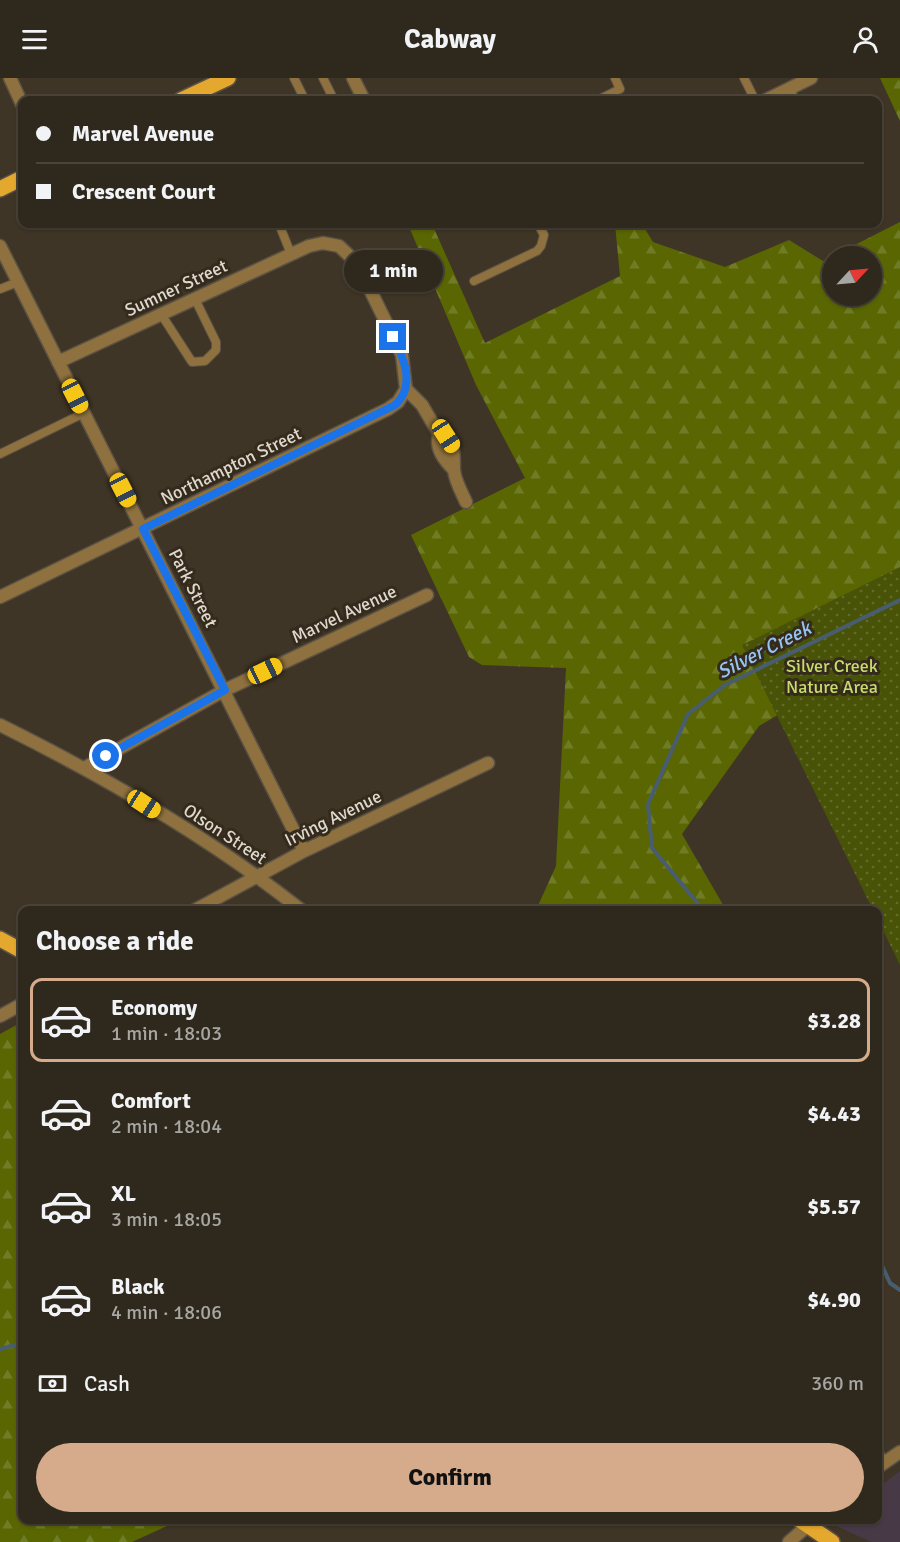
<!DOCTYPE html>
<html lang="en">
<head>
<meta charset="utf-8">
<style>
  :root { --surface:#2f281c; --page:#373025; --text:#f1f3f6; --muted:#a7a6a3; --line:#4a443b; --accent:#d6ab8b }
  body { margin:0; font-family:Signika,sans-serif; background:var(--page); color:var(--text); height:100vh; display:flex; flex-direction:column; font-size:22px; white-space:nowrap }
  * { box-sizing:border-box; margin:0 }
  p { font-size:20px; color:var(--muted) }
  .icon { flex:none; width:33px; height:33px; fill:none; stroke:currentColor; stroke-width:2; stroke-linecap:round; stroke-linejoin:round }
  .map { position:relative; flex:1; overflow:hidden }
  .sheet { position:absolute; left:18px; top:828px; width:864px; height:618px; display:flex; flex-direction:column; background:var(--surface); border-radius:12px; box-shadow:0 2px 4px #0004,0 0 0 2px var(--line) }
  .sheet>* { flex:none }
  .top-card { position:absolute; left:18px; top:18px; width:864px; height:132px; border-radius:12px; box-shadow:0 2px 4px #0004,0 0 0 2px var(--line); display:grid; align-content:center; height:132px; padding:0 18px; background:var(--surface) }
  .needle { width:39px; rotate:64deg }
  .buttons { position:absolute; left:822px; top:168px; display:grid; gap:12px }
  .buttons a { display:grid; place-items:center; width:60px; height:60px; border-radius:50%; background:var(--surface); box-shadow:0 2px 4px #0004,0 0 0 2px var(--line); font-size:30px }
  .end { position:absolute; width:27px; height:27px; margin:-14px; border:8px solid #1a73e8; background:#fff; box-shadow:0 0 0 3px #fff }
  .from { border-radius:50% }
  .bubble { position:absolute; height:42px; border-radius:21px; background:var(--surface); box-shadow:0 2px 4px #0004,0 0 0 2px var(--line); font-size:20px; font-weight:700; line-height:42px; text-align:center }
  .car { position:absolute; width:18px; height:36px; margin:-18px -9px; border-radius:8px; box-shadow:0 0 4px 2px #0007; background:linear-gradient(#f5c518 24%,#345 0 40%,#f5c518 0 76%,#345 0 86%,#f5c518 0) }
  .top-card b { display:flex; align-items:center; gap:21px; height:57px; font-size:22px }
  .top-card b+b { border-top:2px solid var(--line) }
  .top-card i { width:15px; height:15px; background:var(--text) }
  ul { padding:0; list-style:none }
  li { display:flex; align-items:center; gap:18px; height:84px; margin:0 12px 9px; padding:0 6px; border:3px solid transparent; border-radius:12px }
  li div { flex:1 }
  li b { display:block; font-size:22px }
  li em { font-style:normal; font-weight:700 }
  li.current { border-color:var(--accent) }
  li>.icon { width:54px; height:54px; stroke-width:1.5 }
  h2 { padding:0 18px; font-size:27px; line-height:72px }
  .pay { display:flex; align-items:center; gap:15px; height:66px; padding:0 18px; font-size:22px }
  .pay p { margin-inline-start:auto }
  .cta { display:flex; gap:12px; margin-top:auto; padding:12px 18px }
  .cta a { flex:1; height:69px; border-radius:36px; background:var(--accent); color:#111; font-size:24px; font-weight:700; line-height:69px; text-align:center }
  header { display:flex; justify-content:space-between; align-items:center; height:78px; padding:0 18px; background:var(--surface); font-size:27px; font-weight:700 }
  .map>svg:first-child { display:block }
  .education { fill:#483947 }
  .forest { fill:url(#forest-firs) }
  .park { fill:url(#park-dots) }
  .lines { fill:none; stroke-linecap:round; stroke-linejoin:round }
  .stream { stroke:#485e70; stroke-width:4 }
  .service-casing { stroke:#5c5244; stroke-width:10 }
  .minor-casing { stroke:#5c5244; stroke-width:15 }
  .primary-casing { stroke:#5c5244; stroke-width:18 }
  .service { stroke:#8e713e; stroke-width:8 }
  .minor { stroke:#8e713e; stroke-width:12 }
  .primary { stroke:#e3a82d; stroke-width:15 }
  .route { stroke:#1a73e8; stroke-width:8 }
  .labels { text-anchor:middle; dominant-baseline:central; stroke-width:6; stroke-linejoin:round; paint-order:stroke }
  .street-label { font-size:18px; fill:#ded8ce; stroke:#352b1c }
  .park-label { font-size:18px; fill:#c7dc6a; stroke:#352b1c }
  .water-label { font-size:20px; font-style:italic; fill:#95c4f5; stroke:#352b1c }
</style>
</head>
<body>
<header><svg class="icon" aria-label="menu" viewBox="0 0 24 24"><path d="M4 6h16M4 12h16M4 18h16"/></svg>Cabway<svg class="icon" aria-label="person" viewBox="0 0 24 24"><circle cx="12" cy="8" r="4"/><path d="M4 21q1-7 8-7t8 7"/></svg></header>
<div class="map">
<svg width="900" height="1464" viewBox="0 0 900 1464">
  <defs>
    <pattern id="forest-firs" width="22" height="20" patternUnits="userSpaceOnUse" patternTransform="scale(1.5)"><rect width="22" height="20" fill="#596602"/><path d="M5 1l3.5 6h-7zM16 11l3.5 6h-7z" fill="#707b26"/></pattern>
    <pattern id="park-dots" width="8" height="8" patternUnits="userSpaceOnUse" patternTransform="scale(1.5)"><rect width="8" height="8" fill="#485308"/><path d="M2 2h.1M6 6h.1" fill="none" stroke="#626b2b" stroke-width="1.8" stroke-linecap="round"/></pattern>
  </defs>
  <rect width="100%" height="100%" fill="#3f3526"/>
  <!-- education -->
  <path class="education" d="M900,1393V1464H871L832,1446L837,1442H878V1410Z"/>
  <!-- forest -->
  <path class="forest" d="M880,0H900V43Z
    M900,144V565L759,648L682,756L726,832H536L556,788L566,590L482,587L469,579L411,457L525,400L476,307L410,151L423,146H432L485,265L620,198L615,146H642L653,164L725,189L789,162L823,183L832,179V218H872V178H833Z
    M22,944V1442H180L132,1464H0V956Z"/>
  <!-- park -->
  <path class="park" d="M900,489V887L878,842V832H873L742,567Z"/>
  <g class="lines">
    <!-- stream -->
    <path class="stream" d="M707,832L700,828L652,770L648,726L688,636L725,607L900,522
      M878,1179L890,1205L900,1212
      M0,1271L22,1265"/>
    <defs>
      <path id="service" d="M294,0L305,22
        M323,0L334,22
        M744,0L755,22
        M790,11L795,22
        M598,22L620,11L615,0
        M279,146L291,176
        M474,203L537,173L541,168L544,157L538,146
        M0,211L18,204
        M161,236L192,284L205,283L216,272V264L195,221
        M0,376L84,335
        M878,1372L884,1384"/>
      <path id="minor" d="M10,0L22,26
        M353,0L364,22
        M766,22L811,0
        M0,168L304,773
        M58,284L309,168L323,165L339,168L357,185L402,277L406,311L422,327L439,356C457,362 453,378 454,392C455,403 462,415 466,424
        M439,356C435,371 444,382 454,392
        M0,519L388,331L398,324L406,311
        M0,647C105,699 209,759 301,832
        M86,689L225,612L427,517
        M195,832L304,773L488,685
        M0,938L22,926
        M878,1389L900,1374
        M789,1464L814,1442"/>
      <path id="primary" d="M181,22L228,0
        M0,111L22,100
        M0,861L22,873
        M800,1442L832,1464"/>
    </defs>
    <!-- service casing -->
    <use href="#service" class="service-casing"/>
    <!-- minor casing -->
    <use href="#minor" class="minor-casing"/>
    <!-- primary casing -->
    <use href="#primary" class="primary-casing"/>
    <!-- service -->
    <use href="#service" class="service"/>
    <!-- minor -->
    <use href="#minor" class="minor"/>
    <!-- primary -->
    <use href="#primary" class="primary"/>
  </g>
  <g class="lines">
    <!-- route -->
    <path class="route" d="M106,678L225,612L143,451L395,327C416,308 404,280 393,259"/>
  </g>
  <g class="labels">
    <!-- street labels -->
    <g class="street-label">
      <text transform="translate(176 210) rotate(-25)">Sumner Street</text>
      <text transform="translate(231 388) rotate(-26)">Northampton Street</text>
      <text transform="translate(193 510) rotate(63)">Park Street</text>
      <text transform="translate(344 536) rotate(-25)">Marvel Avenue</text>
      <text transform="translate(333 740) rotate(-26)">Irving Avenue</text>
      <text transform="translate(225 756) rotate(33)">Olson Street</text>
    </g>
    <!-- park labels -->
    <g class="park-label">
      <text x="832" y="588">Silver Creek<tspan x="832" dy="21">Nature Area</tspan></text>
    </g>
    <!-- water labels -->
    <g class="water-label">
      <text transform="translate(764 572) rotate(-27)">Silver Creek</text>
    </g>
  </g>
</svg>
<div class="buttons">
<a><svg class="needle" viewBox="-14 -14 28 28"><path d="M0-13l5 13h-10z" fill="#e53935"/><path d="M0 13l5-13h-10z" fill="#a7a6a3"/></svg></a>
</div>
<i class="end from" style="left:106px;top:678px"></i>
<i class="end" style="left:393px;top:259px"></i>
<div class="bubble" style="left:344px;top:172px;width:99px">1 min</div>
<i class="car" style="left:75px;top:318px;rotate:153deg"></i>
<i class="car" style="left:446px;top:358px;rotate:147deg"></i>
<i class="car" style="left:123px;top:412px;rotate:153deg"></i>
<i class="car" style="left:265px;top:593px;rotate:65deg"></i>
<i class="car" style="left:144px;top:726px;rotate:123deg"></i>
<div class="top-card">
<b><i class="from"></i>Marvel Avenue</b>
<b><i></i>Crescent Court</b>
</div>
<section class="sheet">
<h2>Choose a ride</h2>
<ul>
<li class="current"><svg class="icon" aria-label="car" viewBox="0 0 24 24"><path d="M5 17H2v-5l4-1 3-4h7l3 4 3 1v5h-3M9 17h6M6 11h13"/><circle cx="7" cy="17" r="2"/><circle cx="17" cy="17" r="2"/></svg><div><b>Economy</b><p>1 min · 18:03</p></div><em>$3.28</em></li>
<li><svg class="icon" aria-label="car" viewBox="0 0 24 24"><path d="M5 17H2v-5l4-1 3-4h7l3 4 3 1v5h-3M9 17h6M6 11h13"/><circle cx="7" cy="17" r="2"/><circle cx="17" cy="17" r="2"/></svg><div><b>Comfort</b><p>2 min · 18:04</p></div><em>$4.43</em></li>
<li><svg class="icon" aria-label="car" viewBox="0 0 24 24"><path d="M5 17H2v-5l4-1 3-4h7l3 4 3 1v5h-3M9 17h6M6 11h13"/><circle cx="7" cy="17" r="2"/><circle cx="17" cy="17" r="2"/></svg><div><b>XL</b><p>3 min · 18:05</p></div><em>$5.57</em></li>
<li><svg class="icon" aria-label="car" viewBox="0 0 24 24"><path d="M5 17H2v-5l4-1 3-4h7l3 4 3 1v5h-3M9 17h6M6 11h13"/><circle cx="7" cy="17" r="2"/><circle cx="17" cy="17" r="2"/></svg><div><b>Black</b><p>4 min · 18:06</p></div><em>$4.90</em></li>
</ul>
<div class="pay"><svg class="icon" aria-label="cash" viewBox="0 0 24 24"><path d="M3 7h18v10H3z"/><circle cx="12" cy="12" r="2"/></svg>Cash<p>360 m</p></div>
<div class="cta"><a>Confirm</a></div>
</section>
</div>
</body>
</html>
